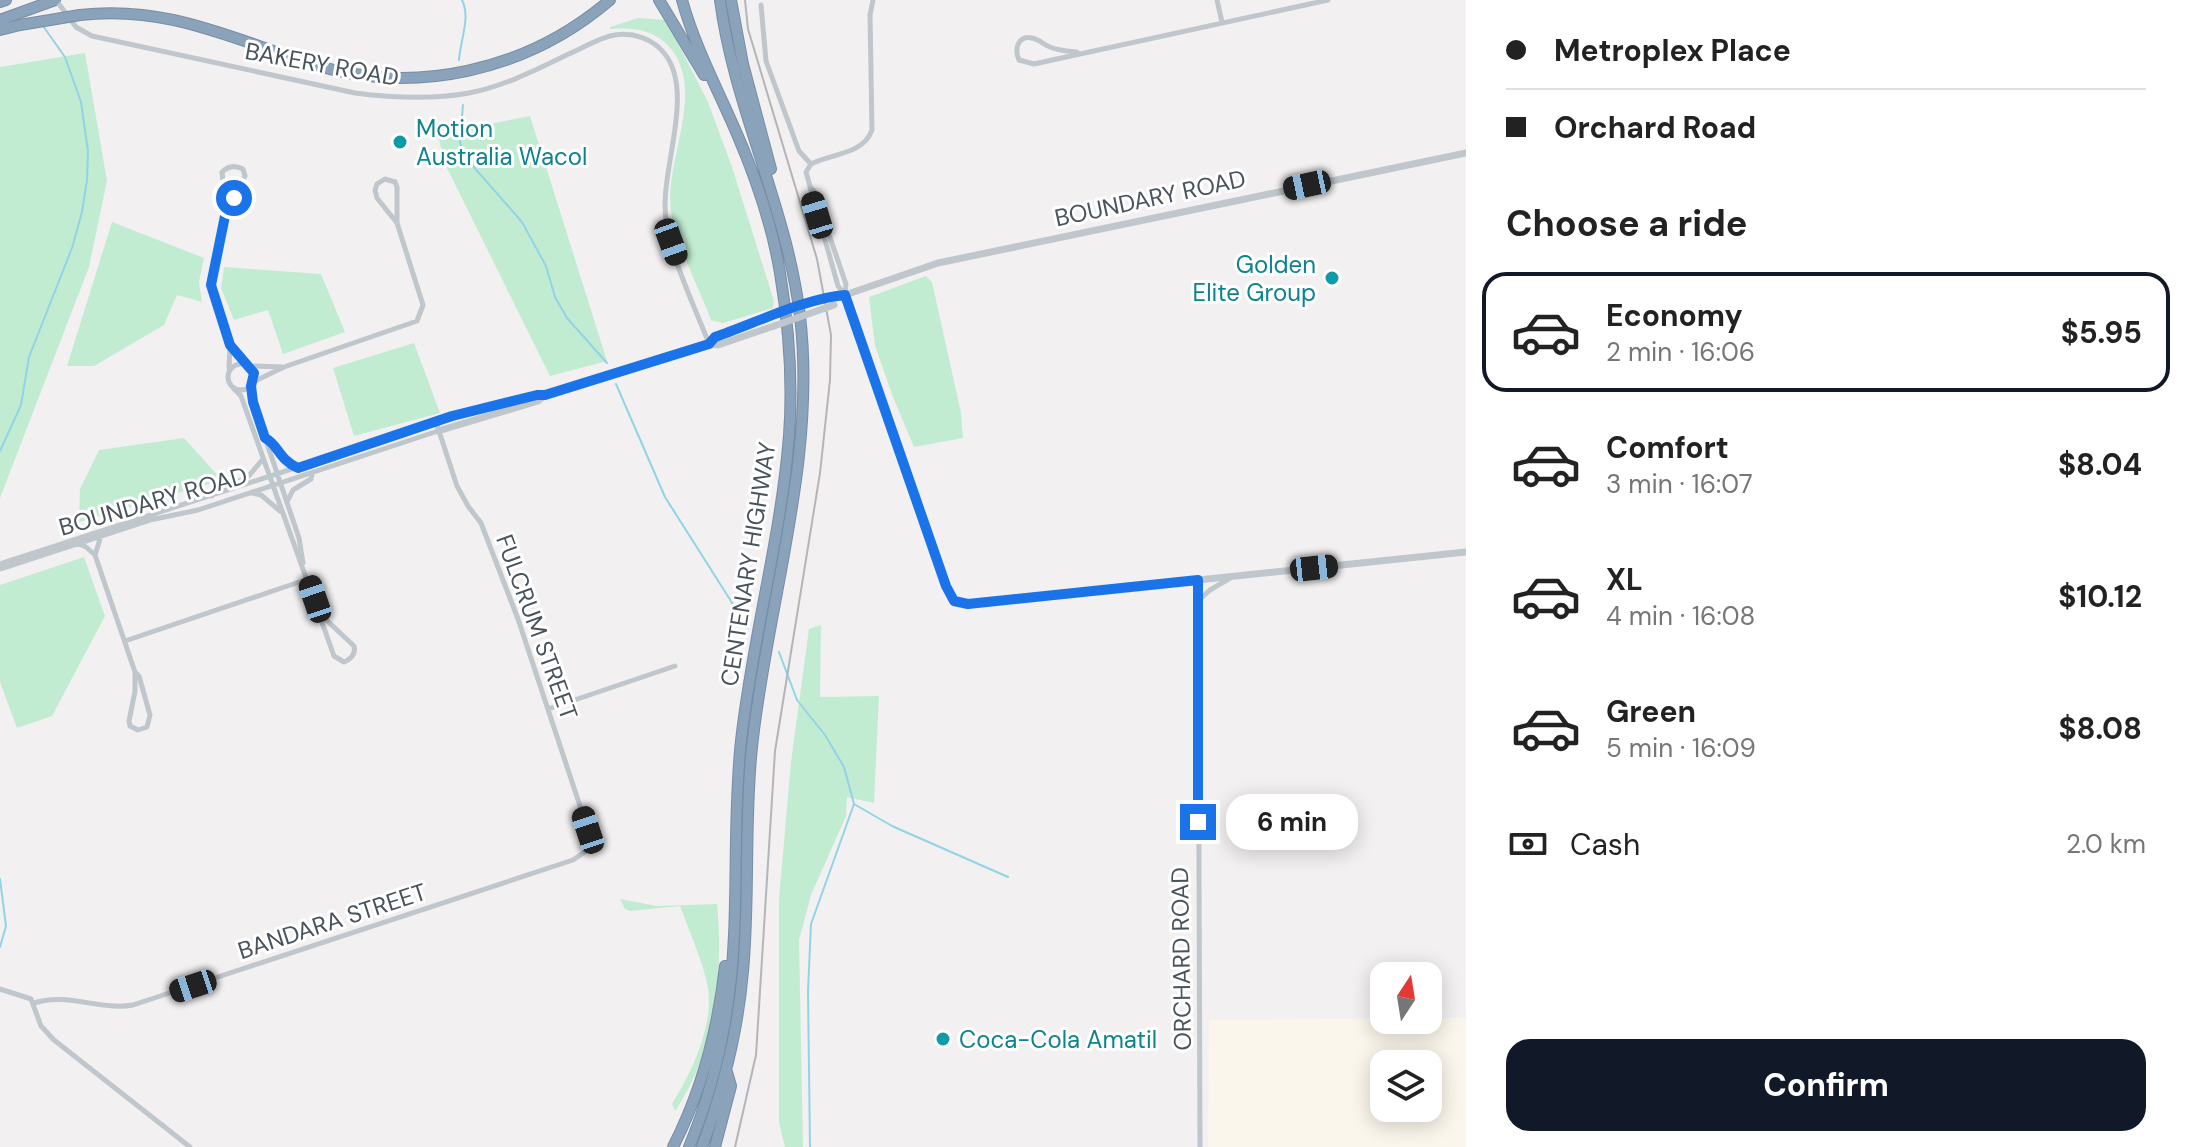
<!DOCTYPE html>
<html lang="en">
<head>
<meta charset="utf-8">
<style>
  :root { --surface:#fff; --page:#f6f6f6; --text:#222; --muted:#767676; --line:#e0e0e0; --accent:#111827 }
  body { margin:0; font-family:"DM Sans",sans-serif; background:var(--page); color:var(--text); height:100vh; display:flex; flex-direction:column; font-size:30px; white-space:nowrap }
  * { box-sizing:border-box; margin:0 }
  p { font-size:26px; color:var(--muted) }
  .icon { flex:none; width:44px; height:44px; fill:none; stroke:currentColor; stroke-width:2; stroke-linecap:round; stroke-linejoin:round }
  .map { position:relative; flex:1; overflow:hidden }
  .panel { display:flex; flex-direction:column; background:var(--surface); width:720px }
  .panel>* { flex:none }
  .hud { display:grid; align-content:center; height:176px; padding:0 40px; background:var(--surface) }
  .needle { width:52px; rotate:12deg }
  .tools { position:absolute; left:1370px; top:962px; display:grid; gap:16px }
  .tools a { display:grid; place-items:center; width:72px; height:72px; border-radius:16px; background:var(--surface); box-shadow:0 4px 20px #0003; font-size:40px }
  .end { position:absolute; width:36px; height:36px; margin:-18px; border:10px solid #1a73e8; background:#fff; box-shadow:0 0 0 4px #fff }
  .from { border-radius:50% }
  .bubble { position:absolute; height:56px; border-radius:24px; background:var(--surface); box-shadow:0 4px 20px #0003; font-size:26px; font-weight:700; line-height:56px; text-align:center }
  .car { position:absolute; width:24px; height:48px; margin:-24px -12px; border-radius:10px; box-shadow:0 0 6px 2px #0007; background:linear-gradient(#222 24%,#8ab4d8 0 40%,#222 0 76%,#8ab4d8 0 86%,#222 0) }
  .hud b { display:flex; align-items:center; gap:28px; height:76px; font-size:30px }
  .hud b+b { border-top:2px solid var(--line) }
  .hud i { width:20px; height:20px; background:var(--text) }
  ul { padding:0; list-style:none }
  li { display:flex; align-items:center; gap:24px; height:120px; margin:0 16px 12px; padding:0 24px; border:4px solid transparent; border-radius:24px }
  li div { flex:1 }
  li b { display:block; font-size:30px }
  li em { font-style:normal; font-weight:700 }
  li.active { border-color:var(--accent) }
  li>.icon { width:72px; height:72px; stroke-width:1.5 }
  h2 { padding:0 40px; font-size:36px; line-height:96px }
  .pay { display:flex; align-items:center; gap:20px; height:88px; padding:0 40px; font-size:30px }
  .pay p { margin-inline-start:auto }
  .cta { display:flex; gap:16px; margin-top:auto; padding:16px 40px }
  .cta a { flex:1; height:92px; border-radius:24px; background:var(--accent); color:#fff; font-size:32px; font-weight:700; line-height:92px; text-align:center }
  main { display:flex; flex:1; min-height:0 }
  .map>svg:first-child { display:block }
  .commercial { fill:#fbf6eb; fill-rule:evenodd }
  .green { fill:#c2ecd2 }
  .lines { fill:none; stroke-linecap:round; stroke-linejoin:round }
  .stream { stroke:#92d4e6; stroke-width:2 }
  .motorway-casing { stroke:#768da7; stroke-width:12 }
  .minor { stroke:#bfc7cd; stroke-width:5 }
  .tertiary { stroke:#bfc7cd; stroke-width:7 }
  .motorway { stroke:#8ba2bb; stroke-width:10 }
  .rail { stroke:#b2b5ba; stroke-width:2 }
  .motorway-bridge-casing { stroke:#768da7; stroke-width:12; stroke-linecap:butt }
  .tertiary-bridge { stroke:#bfc7cd; stroke-width:7 }
  .motorway-bridge { stroke:#8ba2bb; stroke-width:10 }
  .route { stroke:#1a73e8; stroke-width:10 }
  .culture-dot { fill:#0f9aa8; stroke:#fff; stroke-width:3 }
  .labels { text-anchor:middle; dominant-baseline:central; stroke-width:6; stroke-linejoin:round; paint-order:stroke }
  .street-label { font-size:24px; fill:#49535c; stroke:#fff }
  .culture-label { font-size:24px; fill:#0d838f; stroke:#fff; text-anchor:start }
</style>
</head>
<body>
<main>
<div class="map">
<svg width="1466" height="1147" viewBox="0 0 1466 1147">
  <rect width="100%" height="100%" fill="#f2f0f0"/>
  <!-- commercial -->
  <path class="commercial" d="M1466,1018V1147H1208L1209,1020ZM1384,1064H1428V1108H1384Z"/>
  <!-- green -->
  <path class="green" d="M638,18L666,20L708,102L732,167L774,301L773,308L723,323L711,320C699,288 676,244 671,211C664,161 706,93 671,49C656,30 633,27 610,29V27Z
    M85,53L107,181L89,267L0,498V67Z
    M530,116L607,361L550,376L444,162L438,134Z
    M112,222L204,258L199,282L202,302L177,295L164,325L94,366H67Z
    M224,267L321,274L345,332L283,354L268,310L234,320L221,288Z
    M926,276L932,282L961,413L963,438L914,447L893,397L875,346L869,297Z
    M414,343L440,413L354,436L333,368Z
    M184,438L222,480L79,522L80,489L99,450Z
    M84,557L105,616L52,716L17,728L0,682V585Z
    M821,625L820,697L879,696L874,803L847,797L846,816L811,895L799,940L803,1147H785L779,1123V899L791,762L809,629Z
    M620,899L657,906L717,904C724,973 715,1053 675,1111L672,1104C691,1074 714,1025 708,988C704,965 689,930 680,906L630,911L625,909Z"/>
  <g class="lines">
    <!-- stream -->
    <path class="stream" d="M459,60C460,41 471,18 462,0
      M463,105L460,142L464,156L522,222L546,266L555,297L567,318L607,363
      M616,384L665,497L748,628
      M0,451L21,405L29,357L72,248L82,212L87,180L88,151L81,102L65,57L43,26
      M779,652L797,700L825,735L844,767L854,804L811,924L808,991L810,1147
      M854,804L892,826L1008,877
      M0,879L6,926L0,947"/>
    <defs>
      <path id="motorway" d="M659,0L704,75
        M682,0C695,47 718,90 737,134C756,178 772,225 780,273C789,327 793,381 789,436C781,538 752,639 741,741C734,805 737,870 734,935C731,1007 717,1080 689,1147
        M731,0L743,64L771,169
        M0,2L6,0
        M80,15C166,5 230,38 309,63C413,97 527,71 610,0
        M0,20L55,0
        M0,30L20,25
        M673,1147C702,1090 718,1029 725,966
        M702,1147C723,1090 738,1031 743,971C750,896 744,822 752,747C767,603 817,462 800,316C787,207 734,108 720,0
        M715,1147L731,1086L727,1072"/>
    </defs>
    <!-- motorway casing -->
    <use href="#motorway" class="motorway-casing"/>
    <!-- minor -->
    <path class="minor" d="M56,0L76,27L92,36L355,93C394,98 431,100 469,93C505,86 538,69 571,53C585,47 600,37 615,35C633,32 653,39 664,53C694,89 664,162 665,206C665,247 694,304 709,344
      M1217,0L1222,22
      M761,5L766,61L799,151L811,164
      M1077,52C1068,51 1059,51 1050,47C1044,45 1039,39 1032,38C1018,35 1014,49 1019,60L1034,64L1328,0
      M811,164C832,153 863,155 872,130L870,15L873,0
      M811,164L806,172L838,286L845,295
      M810,187L814,191L846,284L845,294
      M226,211L222,172C228,166 235,165 243,169L245,176L226,211L211,285L230,345L245,364
      M228 377a13 13 0 1 1 26 0a13 13 0 1 1-26 0Z
      M250,366L283,367
      M229,368L230,346
      M253,382L284,367L417,321L423,305L397,223V187L395,182L385,179L377,184L375,190L377,198L397,223
      M251,386L253,402L299,538L303,563
      M234,389L241,396L334,656L344,662C351,659 356,654 354,646L320,614
      M266,438C279,444 279,460 298,468
      M252,493L261,495L280,511
      M212,496L213,490L247,478L263,459
      M288,500L293,490L311,479L312,474
      M77,543L86,547L95,555L135,672L139,676L150,715L147,727L138,730L130,726L129,721L135,691V672
      M95,555L101,536
      M0,564L436,422L457,486L468,506L481,523L518,619L591,839L589,849L573,860L133,1005C100,1011 68,992 34,1003
      M0,569L150,520L198,510L438,431
      M1198,580L1200,1147
      M1198,601L1210,590L1232,577
      M125,641L308,579
      M548,709L675,666
      M0,989L31,999L41,1026L54,1040L190,1147"/>
    <!-- tertiary -->
    <path class="tertiary" d="M845,295L946,586L954,601L968,604L1466,552
      M832,296L845,295L938,263L1466,153
      M709,344L715,337L773,316
      M436,422L537,395H545L709,344L718,345L774,326
      M438,431L538,401L545,395"/>
    <!-- motorway -->
    <use href="#motorway" class="motorway"/>
    <!-- rail -->
    <path class="rail" d="M735,1147L756,1055L775,751L820,473L830,380L831,335L817,259L748,29L745,0"/>
    <defs>
      <path id="motorway-bridge" d="M20,25L80,15"/>
    </defs>
    <!-- motorway-bridge casing -->
    <use href="#motorway-bridge" class="motorway-bridge-casing"/>
    <!-- tertiary-bridge -->
    <path class="tertiary-bridge" d="M773,316L832,296
      M774,326L834,305"/>
    <!-- motorway-bridge -->
    <use href="#motorway-bridge" class="motorway-bridge"/>
  </g>
  <g class="lines">
    <!-- route -->
    <path class="route" d="M234,198L226,211L211,285L230,345L254,373L251,386L253,402L265,438C278,444 279,460 298,468L452,416L537,395H545L709,344L715,337C753,324 806,298 845,295L946,586L954,601L968,604L1198,580V822"/>
  </g>
  <!-- markers -->
  <g class="culture-dot">
    <circle cx="400" cy="142" r="8"/>
    <circle cx="1332" cy="278" r="8"/>
    <circle cx="943" cy="1039" r="8"/>
  </g>
  <g class="labels">
    <!-- street labels -->
    <g class="street-label">
      <text transform="translate(322 64) rotate(10)">BAKERY ROAD</text>
      <text transform="translate(1150 198) rotate(-12)">BOUNDARY ROAD</text>
      <text transform="translate(153 501) rotate(-16)">BOUNDARY ROAD</text>
      <text transform="translate(748 564) rotate(-81)">CENTENARY HIGHWAY</text>
      <text transform="translate(537 627) rotate(70)">FULCRUM STREET</text>
      <text transform="translate(332 921) rotate(-18)">BANDARA STREET</text>
      <text transform="translate(1181 959) rotate(-91)">ORCHARD ROAD</text>
    </g>
    <!-- culture labels -->
    <g class="culture-label">
      <text x="416" y="128">Motion<tspan x="416" dy="28">Australia Wacol</tspan></text>
      <text x="1316" y="264" text-anchor="end">Golden<tspan x="1316" dy="28">Elite Group</tspan></text>
      <text x="959" y="1039">Coca-Cola Amatil</text>
    </g>
  </g>
</svg>
<div class="tools">
<a><svg class="needle" viewBox="-14 -14 28 28"><path d="M0-13l5 13h-10z" fill="#e53935"/><path d="M0 13l5-13h-10z" fill="#767676"/></svg></a>
<a><svg class="icon" aria-label="layers" viewBox="0 0 24 24"><path d="M12 4l9 5-9 5-9-5zM3 14l9 5 9-5"/></svg></a>
</div>
<i class="end from" style="left:234px;top:198px"></i>
<i class="end" style="left:1198px;top:822px"></i>
<div class="bubble" style="left:1226px;top:794px;width:132px">6 min</div>
<i class="car" style="left:1307px;top:185px;rotate:258deg"></i>
<i class="car" style="left:817px;top:215px;rotate:343deg"></i>
<i class="car" style="left:671px;top:242px;rotate:160deg"></i>
<i class="car" style="left:1314px;top:568px;rotate:84deg"></i>
<i class="car" style="left:315px;top:599px;rotate:341deg"></i>
<i class="car" style="left:588px;top:830px;rotate:342deg"></i>
<i class="car" style="left:193px;top:986px;rotate:252deg"></i>
</div>
<section class="panel">
<div class="hud">
<b><i class="from"></i>Metroplex Place</b>
<b><i></i>Orchard Road</b>
</div>
<h2>Choose a ride</h2>
<ul>
<li class="active"><svg class="icon" aria-label="car" viewBox="0 0 24 24"><path d="M5 17H2v-5l4-1 3-4h7l3 4 3 1v5h-3M9 17h6M6 11h13"/><circle cx="7" cy="17" r="2"/><circle cx="17" cy="17" r="2"/></svg><div><b>Economy</b><p>2 min · 16:06</p></div><em>$5.95</em></li>
<li><svg class="icon" aria-label="car" viewBox="0 0 24 24"><path d="M5 17H2v-5l4-1 3-4h7l3 4 3 1v5h-3M9 17h6M6 11h13"/><circle cx="7" cy="17" r="2"/><circle cx="17" cy="17" r="2"/></svg><div><b>Comfort</b><p>3 min · 16:07</p></div><em>$8.04</em></li>
<li><svg class="icon" aria-label="car" viewBox="0 0 24 24"><path d="M5 17H2v-5l4-1 3-4h7l3 4 3 1v5h-3M9 17h6M6 11h13"/><circle cx="7" cy="17" r="2"/><circle cx="17" cy="17" r="2"/></svg><div><b>XL</b><p>4 min · 16:08</p></div><em>$10.12</em></li>
<li><svg class="icon" aria-label="car" viewBox="0 0 24 24"><path d="M5 17H2v-5l4-1 3-4h7l3 4 3 1v5h-3M9 17h6M6 11h13"/><circle cx="7" cy="17" r="2"/><circle cx="17" cy="17" r="2"/></svg><div><b>Green</b><p>5 min · 16:09</p></div><em>$8.08</em></li>
</ul>
<div class="pay"><svg class="icon" aria-label="cash" viewBox="0 0 24 24"><path d="M3 7h18v10H3z"/><circle cx="12" cy="12" r="2"/></svg>Cash<p>2.0 km</p></div>
<div class="cta"><a>Confirm</a></div>
</section>
</main>
</body>
</html>
